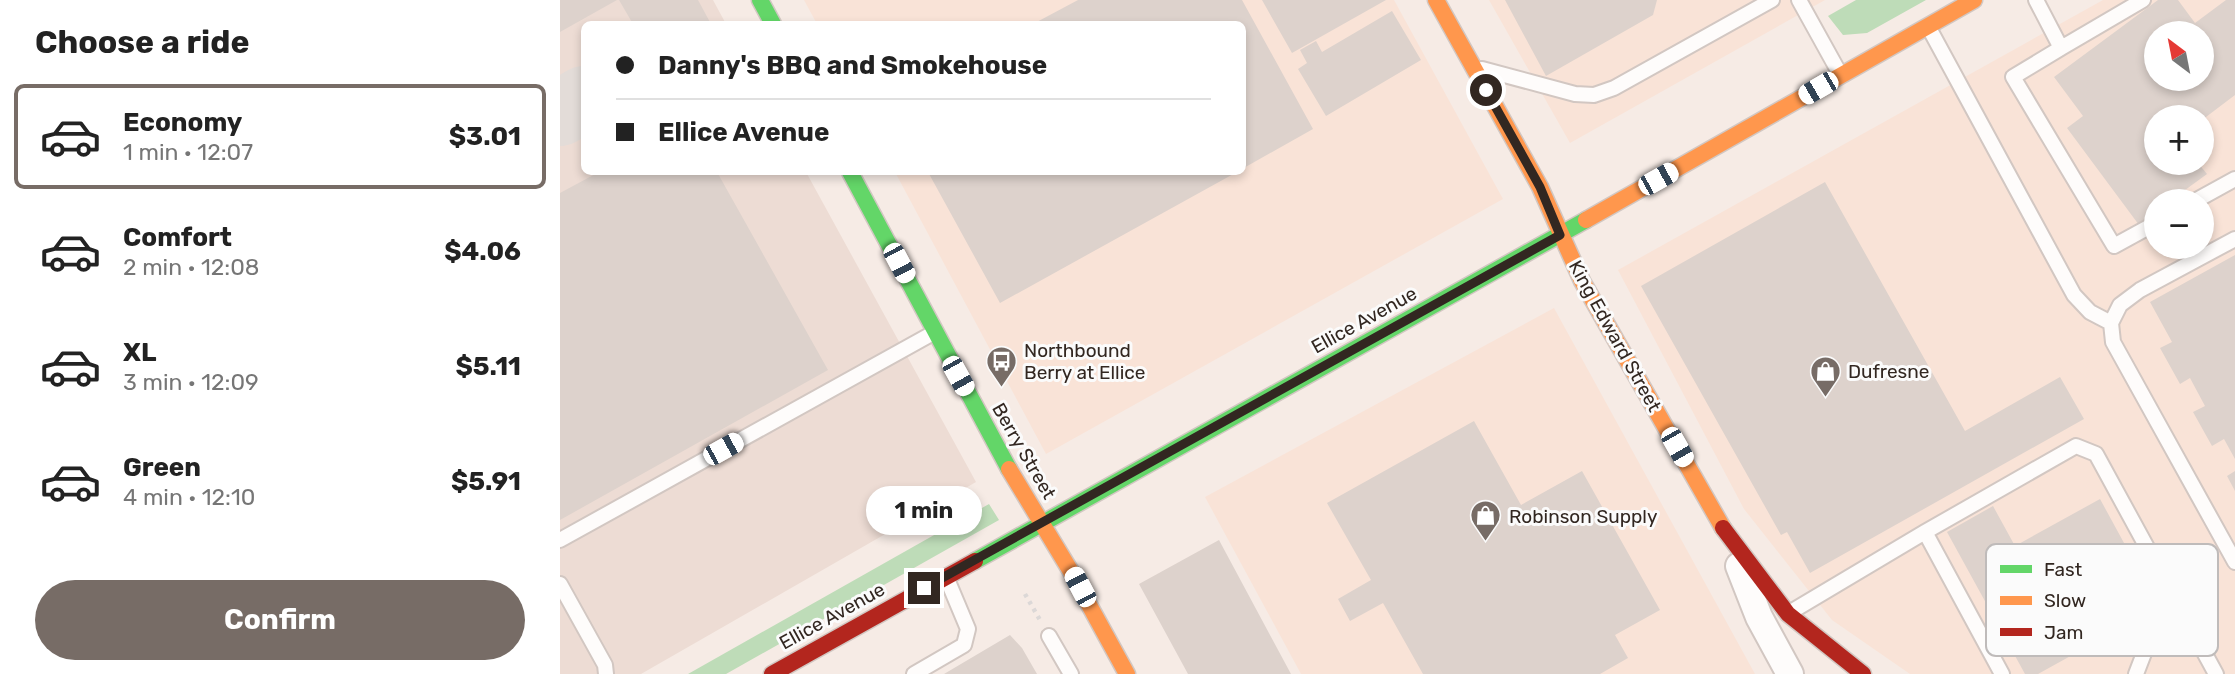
<!DOCTYPE html>
<html lang="en">
<head>
<meta charset="utf-8">
<style>
  :root { --surface:#fff; --page:#f2f2f2; --text:#222; --muted:#767676; --line:#e0e0e0; --accent:#776c66 }
  body { margin:0; font-family:Rubik,sans-serif; background:var(--page); color:var(--text); height:100vh; display:flex; flex-direction:column; font-size:26px; white-space:nowrap }
  * { box-sizing:border-box; margin:0 }
  p { font-size:23px; color:var(--muted) }
  .icon { flex:none; width:38px; height:38px; fill:none; stroke:currentColor; stroke-width:2; stroke-linecap:round; stroke-linejoin:round }
  .map { position:relative; flex:1; overflow:hidden }
  .side { display:flex; flex-direction:column; background:var(--surface); width:560px }
  .side>* { flex:none }
  .hud { position:absolute; left:21px; top:21px; width:665px; height:154px; border-radius:10px; box-shadow:0 4px 10px #0003; display:grid; align-content:center; height:154px; padding:0 35px; background:var(--surface) }
  .needle { width:46px; rotate:328deg }
  .controls { position:absolute; left:1584px; top:21px; display:grid; gap:14px }
  .controls a { display:grid; place-items:center; width:70px; height:70px; border-radius:50%; background:var(--surface); box-shadow:0 4px 10px #0003; font-size:35px }
  .end { position:absolute; width:32px; height:32px; margin:-16px; border:9px solid #322721; background:#fff; box-shadow:0 0 0 4px #fff }
  .from { border-radius:50% }
  .bubble { position:absolute; height:49px; border-radius:24px; background:var(--surface); box-shadow:0 4px 10px #0003; font-size:23px; font-weight:700; line-height:49px; text-align:center }
  .car { position:absolute; width:21px; height:42px; margin:-21px -10px; border-radius:9px; box-shadow:0 0 5px 2px #0007; background:linear-gradient(#fff 24%,#345 0 40%,#fff 0 76%,#345 0 86%,#fff 0) }
  .hud b { display:flex; align-items:center; gap:24px; height:66px; font-size:26px }
  .hud b+b { border-top:2px solid var(--line) }
  .hud i { width:18px; height:18px; background:var(--text) }
  ul { padding:0; list-style:none }
  li { display:flex; align-items:center; gap:21px; height:105px; margin:0 14px 10px; padding:0 21px; border:4px solid transparent; border-radius:10px }
  li div { flex:1 }
  li b { display:block; font-size:26px }
  li em { font-style:normal; font-weight:700 }
  li.active { border-color:var(--accent) }
  li>.icon { width:63px; height:63px; stroke-width:1.5 }
  h2 { padding:0 35px; font-size:32px; line-height:84px }
  .primary-button { display:flex; gap:14px; margin-top:auto; padding:14px 35px }
  .primary-button a { flex:1; height:80px; border-radius:42px; background:var(--accent); color:#fff; font-size:28px; font-weight:700; line-height:80px; text-align:center }
  main { display:flex; flex:1; min-height:0 }
  .map>svg:first-child { display:block }
  .built { fill:#f9e3d7; fill-rule:evenodd }
  .industrial { fill:#eddcd4 }
  .green { fill:#bedcb8 }
  .lines { fill:none; stroke-linecap:round; stroke-linejoin:round }
  .taxiway { stroke:#e3dcd8; stroke-width:66 }
  .building { fill:#ddd2cc; fill-rule:evenodd }
  .lane-casing { stroke:#d2c7c2; stroke-width:18 }
  .street-casing { stroke:#d2c7c2; stroke-width:30 }
  .fast-casing { stroke:#d2c7c2; stroke-width:19 }
  .slow-casing { stroke:#d2c7c2; stroke-width:19 }
  .jam-casing { stroke:#d2c7c2; stroke-width:19 }
  .path { stroke:#dcd8d7; stroke-width:4.5; stroke-dasharray:3.5 5; stroke-linecap:butt }
  .lane { stroke:#fefcfb; stroke-width:14 }
  .street { stroke:#fefcfb; stroke-width:26 }
  .fast { stroke:#63d668; stroke-width:16 }
  .slow { stroke:#ff974d; stroke-width:16 }
  .jam { stroke:#b3261e; stroke-width:16 }
  .route { stroke:#322721; stroke-width:9 }
  .labels { text-anchor:middle; dominant-baseline:central; stroke-width:6; stroke-linejoin:round; paint-order:stroke }
  .street-label { font-size:19px; fill:#322721; stroke:#fbfbfb }
  .poi-label { font-size:19px; fill:#322721; stroke:#fbfbfb; text-anchor:start }
  .key { fill:#fbfbfb; stroke:#bfbbba; stroke-width:2 }
  .key-label { font-size:19px; fill:#322721 }
</style>
</head>
<body>
<main>
<section class="side">
<h2>Choose a ride</h2>
<ul>
<li class="active"><svg class="icon" aria-label="car" viewBox="0 0 24 24"><path d="M5 17H2v-5l4-1 3-4h7l3 4 3 1v5h-3M9 17h6M6 11h13"/><circle cx="7" cy="17" r="2"/><circle cx="17" cy="17" r="2"/></svg><div><b>Economy</b><p>1 min · 12:07</p></div><em>$3.01</em></li>
<li><svg class="icon" aria-label="car" viewBox="0 0 24 24"><path d="M5 17H2v-5l4-1 3-4h7l3 4 3 1v5h-3M9 17h6M6 11h13"/><circle cx="7" cy="17" r="2"/><circle cx="17" cy="17" r="2"/></svg><div><b>Comfort</b><p>2 min · 12:08</p></div><em>$4.06</em></li>
<li><svg class="icon" aria-label="car" viewBox="0 0 24 24"><path d="M5 17H2v-5l4-1 3-4h7l3 4 3 1v5h-3M9 17h6M6 11h13"/><circle cx="7" cy="17" r="2"/><circle cx="17" cy="17" r="2"/></svg><div><b>XL</b><p>3 min · 12:09</p></div><em>$5.11</em></li>
<li><svg class="icon" aria-label="car" viewBox="0 0 24 24"><path d="M5 17H2v-5l4-1 3-4h7l3 4 3 1v5h-3M9 17h6M6 11h13"/><circle cx="7" cy="17" r="2"/><circle cx="17" cy="17" r="2"/></svg><div><b>Green</b><p>4 min · 12:10</p></div><em>$5.91</em></li>
</ul>
<div class="primary-button"><a>Confirm</a></div>
</section>
<div class="map">
<svg width="1675" height="674" viewBox="0 0 1675 674">
  <rect width="100%" height="100%" fill="#f6ebe5"/>
  <!-- built -->
  <path class="built" d="M244,0H834L943,199L486,454L335,172H682V24H257Z
    M929,0H1265L1010,143Z
    M1543,0H1675V674H1350L1272,620L1184,509L1058,270ZM1596,33H1642V79H1596ZM1596,117H1642V163H1596ZM1596,201H1642V247H1596Z
    M994,308L1195,674H741L645,497Z"/>
  <!-- industrial -->
  <path class="industrial" d="M0,0H153L166,24H24V172H246L416,482L81,674H0Z"/>
  <!-- green -->
  <path class="green" d="M1296,0H1366L1307,33L1283,35L1268,16Z
    M429,504L439,520L166,674H128Z"/>
  <g class="lines">
    <!-- taxiway -->
    <path class="taxiway" d="M0,113L24,99"/>
  </g>
  <!-- building -->
  <path class="building" d="M0,0H57L0,32Z
    M59,0H138L151,24H73Z
    M518,0H682L753,129L682,169V24H473Z
    M702,0H826L732,53Z
    M945,0H1097L1093,15L986,76Z
    M1598,0H1618L1635,23L1666,0H1675V95L1642,120V117H1596V163H1638L1647,174L1610,201H1596V212L1579,225L1507,128L1523,116L1494,77ZM1596,33H1642V79H1596Z
    M832,11L861,60L766,116L738,69L747,63L740,50L756,41L762,52Z
    M39,172H157L268,370L0,520V193Z
    M368,172H677L440,303Z
    M1265,182L1405,431L1500,377L1524,419L1250,573L1227,532L1221,535L1081,286Z
    M1675,255V459L1664,439L1652,446L1633,412L1645,406L1630,378L1620,384L1600,348L1612,342L1590,302Z
    M914,421L961,505L1022,471L1100,610L1055,635L1068,658L1040,674H863L823,603L790,621L778,599L811,580L767,503Z
    M1675,471V491L1667,476Z
    M1540,499L1599,607L1478,674H1465L1387,532L1433,506L1455,546Z
    M659,540L731,674H628L579,584Z
    M450,635L462,648L477,674H384Z"/>
  <g class="lines">
    <defs>
      <path id="lane" d="M1239,0L1280,74
        M1476,0L1501,48L1453,77L1554,246L1596,223
        M1369,28L1514,295L1530,312L1551,323
        M1501,48L1583,0
        M922,69L1015,94L1034,95L1054,88L1212,0
        M1635,201L1675,179
        M1675,239L1580,290L1560,305L1551,323L1553,342L1675,562
        M1365,532L1442,674
        M0,540L375,332
        M0,584L45,665L46,674
        M1229,613L1365,532L1516,446L1536,454L1656,674
        M489,636L511,674
        M354,674L404,645L408,629L387,579
        M1576,674L1586,648L1621,609"/>
      <path id="street" d="M1179,566L1199,617L1230,674"/>
      <path id="fast" d="M200,0L213,24
        M290,172L449,469
        M415,561L1026,220"/>
      <path id="slow" d="M876,0L980,187L1022,281L1163,528
        M1026,220L1414,0
        M449,469L510,570L567,674"/>
      <path id="jam" d="M1163,528L1228,614L1303,674
        M212,674L415,561"/>
    </defs>
    <!-- lane casing -->
    <use href="#lane" class="lane-casing"/>
    <!-- street casing -->
    <use href="#street" class="street-casing"/>
    <!-- fast casing -->
    <use href="#fast" class="fast-casing"/>
    <!-- slow casing -->
    <use href="#slow" class="slow-casing"/>
    <!-- jam casing -->
    <use href="#jam" class="jam-casing"/>
    <!-- path -->
    <path class="path" d="M465,594L480,620"/>
    <!-- lane -->
    <use href="#lane" class="lane"/>
    <!-- street -->
    <use href="#street" class="street"/>
    <!-- fast -->
    <use href="#fast" class="fast"/>
    <!-- slow -->
    <use href="#slow" class="slow"/>
    <!-- jam -->
    <use href="#jam" class="jam"/>
  </g>
  <g class="lines">
    <!-- route -->
    <path class="route" d="M364,588L1000,235L980,187L926,90"/>
  </g>
  <!-- icons -->
  <defs>
    <symbol id="bus-pin" viewBox="-11 -11 22 30"><path d="M0 17L-7.5 6A9.5 9.5 0 1 1 7.5 6Z" fill="#776c66" stroke="#fbfbfb"/><path d="M-5-6H5V4H4V6H2V4H-2V6H-4V4H-5ZM-3.5-4V0h7V-4ZM-3.5 1.2v1.5H-2V1.2ZM2 1.2v1.5H3.5V1.2Z" fill="#fff"/></symbol>
    <symbol id="shop-pin" viewBox="-11 -11 22 30"><path d="M0 17L-7.5 6A9.5 9.5 0 1 1 7.5 6Z" fill="#776c66" stroke="#fbfbfb"/><path d="M-5-2.5h2.3a2.7 3.5 0 0 1 5.4 0H5L5.5 6h-11ZM-1.5-2.5h3a1.5 2.3 0 0 0-3 0Z" fill="#fff"/></symbol>
  </defs>
  <g fill-rule="evenodd">
    <use href="#bus-pin" x="424" y="344" width="35" height="47"/>
    <use href="#shop-pin" x="1248" y="354" width="35" height="47"/>
    <use href="#shop-pin" x="908" y="498" width="35" height="47"/>
  </g>
  <g class="labels">
    <!-- street labels -->
    <g class="street-label">
      <text transform="translate(804 320) rotate(-29)">Ellice Avenue</text>
      <text transform="translate(1055 336) rotate(61)">King Edward Street</text>
      <text transform="translate(464 451) rotate(60)">Berry Street</text>
      <text transform="translate(272 616) rotate(-29)">Ellice Avenue</text>
    </g>
    <!-- poi labels -->
    <g class="poi-label">
      <text x="464" y="350">Northbound<tspan x="464" dy="22">Berry at Ellice</tspan></text>
      <text x="1288" y="371">Dufresne</text>
      <text x="949" y="516">Robinson Supply</text>
    </g>
  </g>
  <!-- legend -->
  <rect x="1426" y="544" width="232" height="112" rx="10" class="key"/>
  <rect x="1440" y="565" width="32" height="8" fill="#63d668"/>
  <rect x="1440" y="596" width="32" height="9" fill="#ff974d"/>
  <rect x="1440" y="628" width="32" height="8" fill="#b3261e"/>
  <g class="key-label">
    <text x="1484" y="576">Fast</text>
    <text x="1484" y="607">Slow</text>
    <text x="1484" y="639">Jam</text>
  </g>
</svg>
<div class="controls">
<a><svg class="needle" viewBox="-14 -14 28 28"><path d="M0-13l5 13h-10z" fill="#e53935"/><path d="M0 13l5-13h-10z" fill="#767676"/></svg></a>
<a>+</a>
<a>−</a>
</div>
<i class="end from" style="left:926px;top:90px"></i>
<i class="end" style="left:364px;top:588px"></i>
<div class="bubble" style="left:306px;top:486px;width:116px">1 min</div>
<i class="car" style="left:1258px;top:88px;rotate:240deg"></i>
<i class="car" style="left:1098px;top:179px;rotate:61deg"></i>
<i class="car" style="left:339px;top:263px;rotate:152deg"></i>
<i class="car" style="left:398px;top:376px;rotate:151deg"></i>
<i class="car" style="left:1117px;top:447px;rotate:150deg"></i>
<i class="car" style="left:163px;top:449px;rotate:61deg"></i>
<i class="car" style="left:520px;top:587px;rotate:332deg"></i>
<div class="hud">
<b><i class="from"></i>Danny's BBQ and Smokehouse</b>
<b><i></i>Ellice Avenue</b>
</div>
</div>
</main>
</body>
</html>
